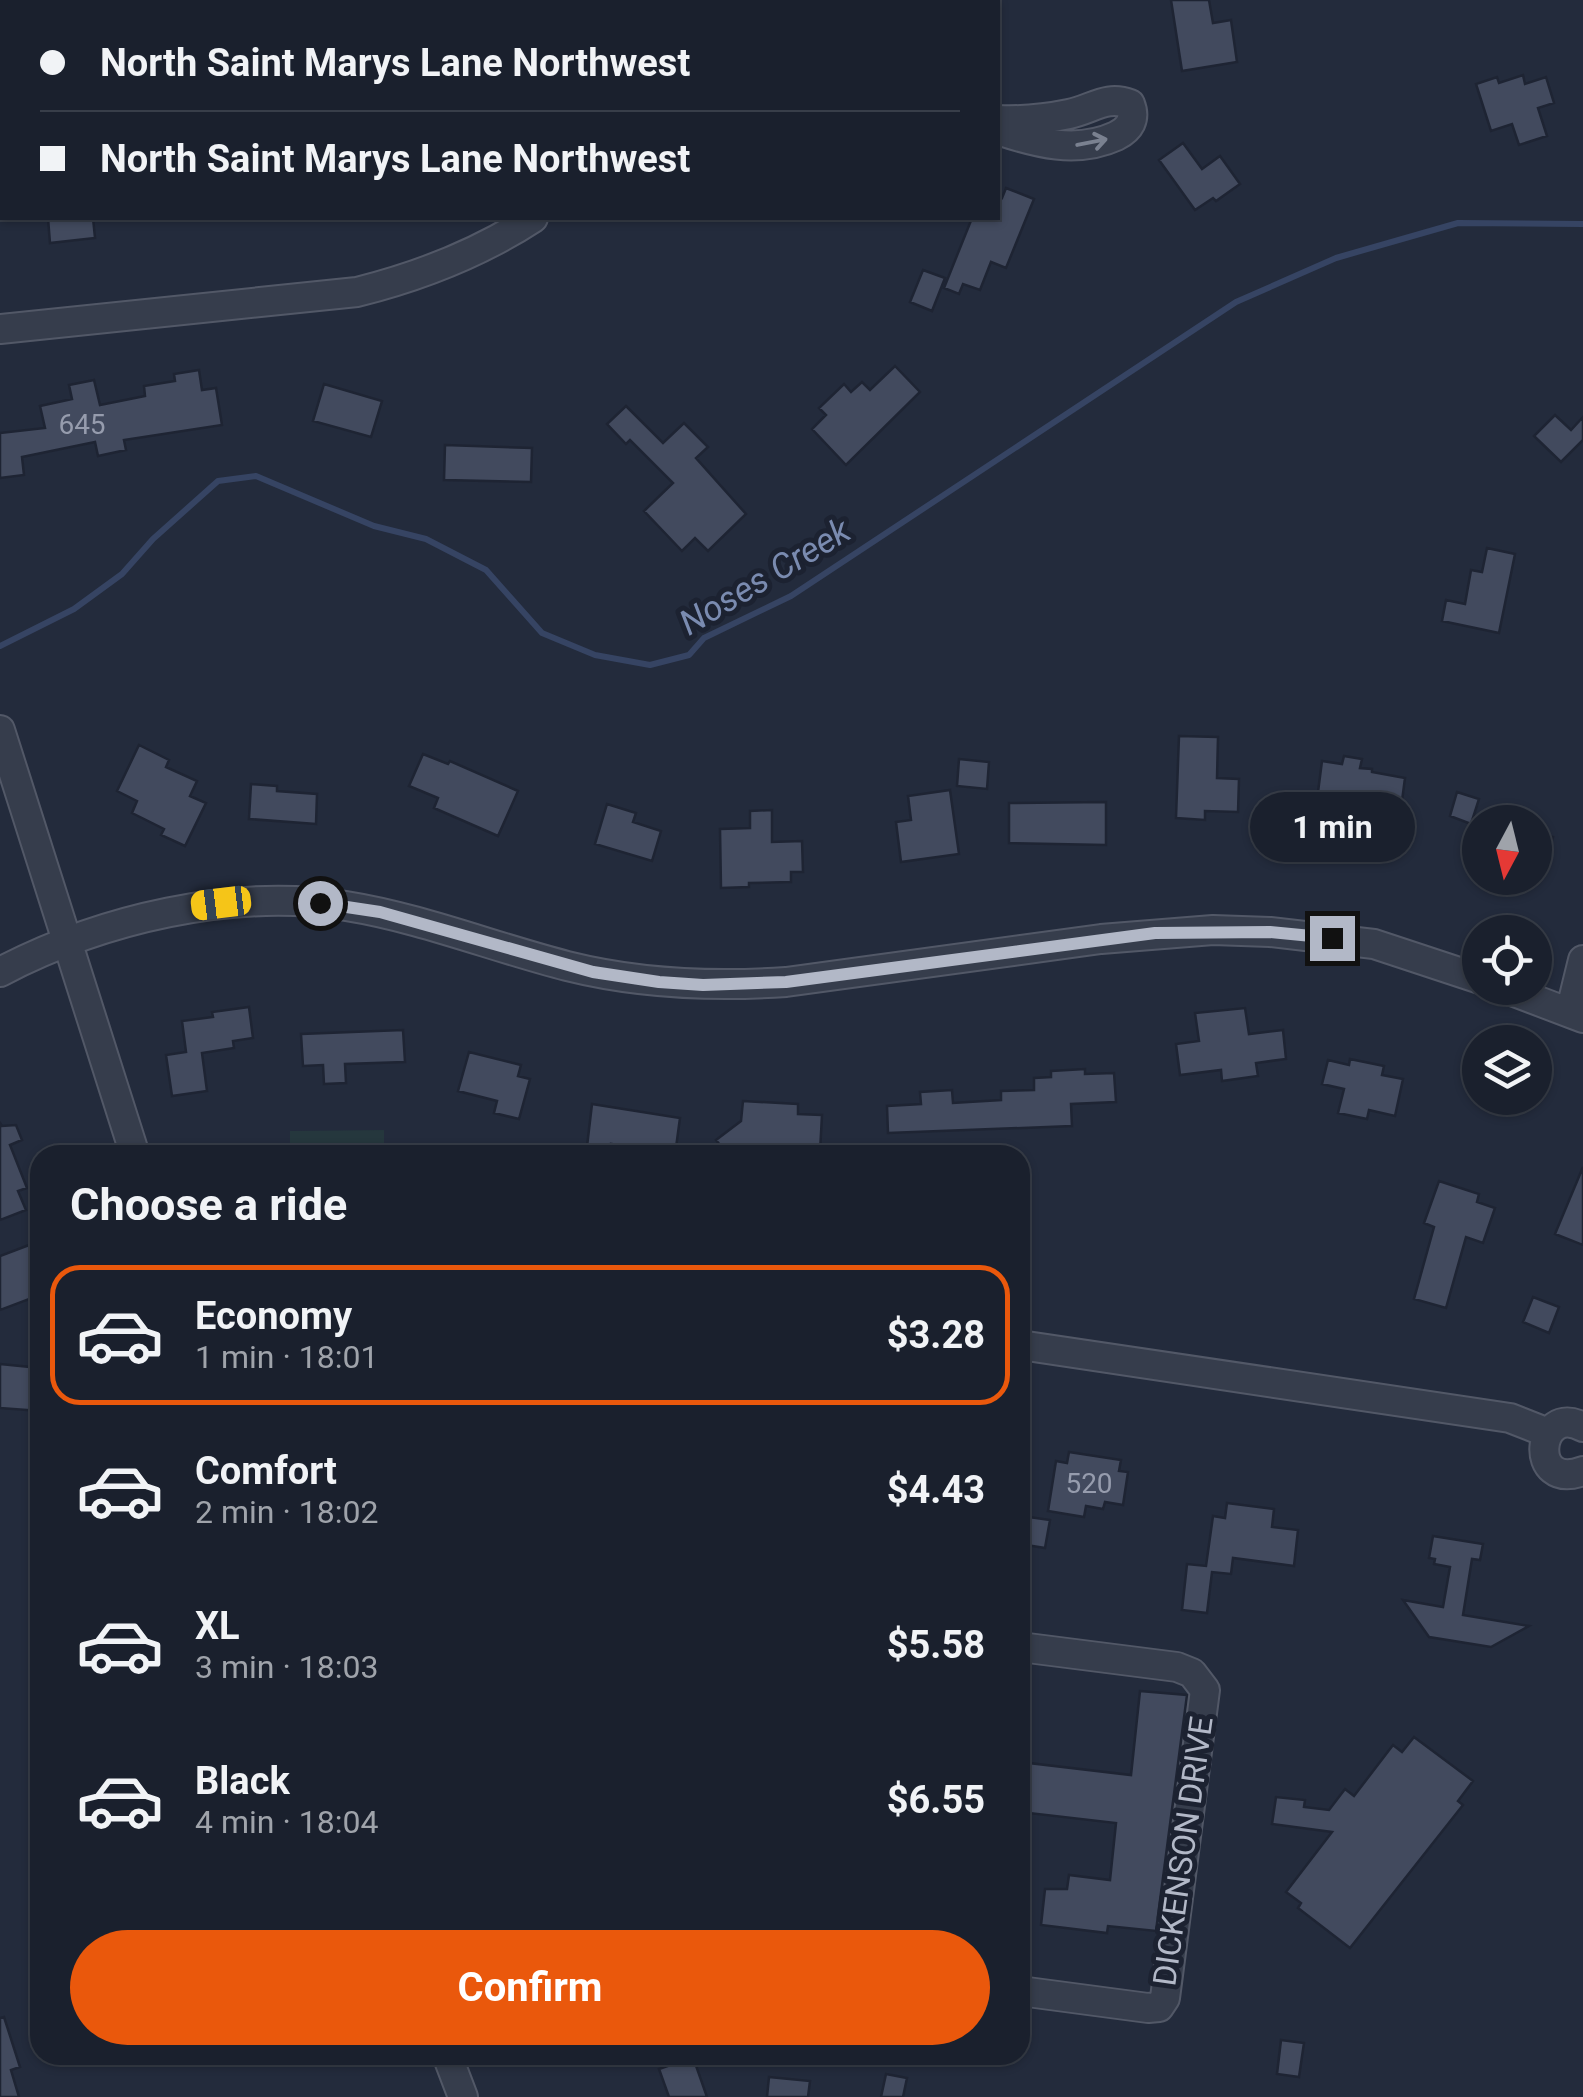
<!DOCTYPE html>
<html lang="en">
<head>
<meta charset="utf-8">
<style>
  :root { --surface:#1a202d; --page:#272d39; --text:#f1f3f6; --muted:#9fa3aa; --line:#383e49; --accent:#ea580c }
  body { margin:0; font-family:Roboto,sans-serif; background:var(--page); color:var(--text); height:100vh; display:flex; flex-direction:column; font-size:38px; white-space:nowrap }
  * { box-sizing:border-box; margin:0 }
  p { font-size:32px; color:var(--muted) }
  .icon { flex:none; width:55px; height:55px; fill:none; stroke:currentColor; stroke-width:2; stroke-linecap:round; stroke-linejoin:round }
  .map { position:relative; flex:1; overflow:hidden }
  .details { position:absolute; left:30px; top:1145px; width:1000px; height:920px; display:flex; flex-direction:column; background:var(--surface); border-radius:30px; box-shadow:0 2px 8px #0004,0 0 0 2px var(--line) }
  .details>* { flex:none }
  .top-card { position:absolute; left:0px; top:0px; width:1000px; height:220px; box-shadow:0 2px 8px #0004,0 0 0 2px var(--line); display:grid; align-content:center; height:220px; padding:0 40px; background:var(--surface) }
  .needle { width:65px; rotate:187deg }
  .tools { position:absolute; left:1462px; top:805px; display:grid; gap:20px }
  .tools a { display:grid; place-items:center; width:90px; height:90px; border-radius:50%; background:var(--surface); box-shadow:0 2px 8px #0004,0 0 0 2px var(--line); font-size:50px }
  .end { position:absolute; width:45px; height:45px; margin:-22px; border:12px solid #b2b8c7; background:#111; box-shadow:0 0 0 5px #111 }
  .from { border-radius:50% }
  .bubble { position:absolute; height:70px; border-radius:35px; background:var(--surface); box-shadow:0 2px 8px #0004,0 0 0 2px var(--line); font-size:32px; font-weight:700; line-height:70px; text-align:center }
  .car { position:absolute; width:30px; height:60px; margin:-30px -15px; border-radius:12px; box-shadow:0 0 8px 2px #0007; background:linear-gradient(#f5c518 24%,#345 0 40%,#f5c518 0 76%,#345 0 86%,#f5c518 0) }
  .top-card b { display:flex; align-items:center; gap:35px; height:95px; font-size:38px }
  .top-card b+b { border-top:2px solid var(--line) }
  .top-card i { width:25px; height:25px; background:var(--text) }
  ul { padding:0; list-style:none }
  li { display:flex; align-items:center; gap:30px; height:140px; margin:0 20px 15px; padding:0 20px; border:5px solid transparent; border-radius:30px }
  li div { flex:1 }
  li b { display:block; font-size:38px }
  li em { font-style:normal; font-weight:700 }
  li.active { border-color:var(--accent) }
  li>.icon { width:90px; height:90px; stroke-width:1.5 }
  h2 { padding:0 40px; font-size:45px; line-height:120px }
  .cta { display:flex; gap:20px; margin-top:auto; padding:20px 40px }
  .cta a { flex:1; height:115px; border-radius:60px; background:var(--accent); color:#fff; font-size:40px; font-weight:700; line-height:115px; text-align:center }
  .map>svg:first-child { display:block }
  .green { fill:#25373d }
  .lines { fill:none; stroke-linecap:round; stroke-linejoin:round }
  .stream { stroke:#364463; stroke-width:6 }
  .building { fill:#424a5e; stroke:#1e2433; stroke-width:2.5 }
  .minor-casing { stroke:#525867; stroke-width:32 }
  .minor { stroke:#363d4c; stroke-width:28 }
  .oneway { stroke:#7a8190 }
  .route { stroke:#b2b8c7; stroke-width:12 }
  .labels { text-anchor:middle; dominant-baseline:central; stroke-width:10; stroke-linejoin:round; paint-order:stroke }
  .number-label { font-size:28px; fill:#969cad }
  .street-label { font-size:32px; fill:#b2b8c7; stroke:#1c2231 }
  .water-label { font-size:35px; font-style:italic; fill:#7a8bb0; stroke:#1c2231 }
</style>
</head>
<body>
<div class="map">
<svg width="1583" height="2097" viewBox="0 0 1583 2097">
  <rect width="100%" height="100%" fill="#232b3c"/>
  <!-- green -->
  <path class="green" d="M384,1130V1155H290V1131Z"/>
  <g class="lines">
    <!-- stream -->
    <path class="stream" d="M0,646L74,609L122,574L153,539L218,481L256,476L374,526L426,539L486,570L542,633L595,655L650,665L689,655L704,638L791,596L1236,302L1336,258L1458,223L1583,224"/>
  </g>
  <!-- building -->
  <path class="building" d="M1171,0H1209L1213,23L1231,20L1237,62L1182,71Z
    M1523,75L1525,84L1546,77L1554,103L1538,108L1547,136L1519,145L1512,124L1491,131L1476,84L1497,77L1499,83Z
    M1183,143L1202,169L1220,156L1240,184L1216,201L1213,198L1195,210L1159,160Z
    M1006,188L1034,199L1006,268L991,262L980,290L963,284L959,294L944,288L972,218H998V196L1002,198Z
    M48,218H93L95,238L50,243Z
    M923,270L945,278L932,311L910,302Z
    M895,366L920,392L846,465L812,429L826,415L819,408L844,384L851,392L862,382L870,390Z
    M199,370L202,390L216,388L222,425L124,440L126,450L98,456L95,442L22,457L24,475L0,478V433L45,428L40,406L72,399L69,385L94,380L100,405L145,396L144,386L175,381L174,374Z
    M324,384L382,401L371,437L313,421Z
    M626,406L663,443L684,423L708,447L696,458L746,514L708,551L695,538L682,551L644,511L673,483L630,440L626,444L607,424Z
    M1555,415L1571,430L1583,417V440L1561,462L1534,436Z
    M445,445L532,448L531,482L444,480Z
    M1487,548L1515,554L1499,633L1442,621L1446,600L1465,604L1471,570L1482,572Z
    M1179,736L1218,737L1217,778L1239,779L1238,812L1205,811V820L1176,818Z
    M139,745L169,760L166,767L197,781L190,796L206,803L185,846L161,835L164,829L132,813L137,801L117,791Z
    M423,754L448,764L450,761L518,791L498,836L434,808L438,798L409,786Z
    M1344,756L1362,759L1360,768L1372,769V772L1405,778L1402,801L1369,796L1368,800L1318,792L1322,761L1342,764Z
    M959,759L989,762L987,789L957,786Z
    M251,784L277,786V791L317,794L316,824L249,819Z
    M950,790L959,854L901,862L896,822L911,820L908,796Z
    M1457,792L1479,799L1471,824L1450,816Z
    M1106,802V845L1009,843V803Z
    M607,804L636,813L633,822L661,831L652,861L595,844Z
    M772,810V842L802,841L803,872H791V882L749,883V887L721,888L720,829L750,828V811Z
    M1535,831L1553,837L1537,882H1535Z
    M249,1007L253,1038L233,1041L234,1048L202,1053L207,1091L172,1096L166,1055L186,1052L182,1021L213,1017L212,1012Z
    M1245,1008L1249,1034L1283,1030L1286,1059L1256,1063L1258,1076L1222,1081L1221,1070L1180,1075L1176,1044L1199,1041L1195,1013Z
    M403,1030L405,1062L345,1064L346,1083L324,1084L323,1065L303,1066L301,1034Z
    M469,1052L521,1065L518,1076L530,1079L519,1119L494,1113L497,1101L458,1091Z
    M1350,1059L1384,1066L1382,1075L1403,1079L1395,1116L1369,1110L1367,1119L1338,1113L1344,1089L1322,1084L1328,1060L1349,1065Z
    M1085,1069V1074L1114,1073L1116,1102L1071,1104L1072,1126L888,1133L887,1106L921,1104L920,1092L952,1090L953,1103L1001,1100V1091L1034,1090V1078L1051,1077V1071Z
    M743,1101L798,1104V1114L822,1115L820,1152L752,1148L743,1155H728L716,1140L741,1121Z
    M592,1104L680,1118L675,1155H653L654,1150L611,1144L610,1155H586Z
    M0,1123L2,1126L16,1125L22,1140L10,1145L27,1188L18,1191L26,1210L0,1220Z
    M1583,1167V1245L1555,1234Z
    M1439,1181L1479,1194L1477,1202L1495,1208L1483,1243L1466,1237L1446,1308L1414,1299L1434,1227L1424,1223Z
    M37,1242L40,1251V1295L0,1310V1256Z
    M1533,1297L1559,1307L1549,1333L1523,1322Z
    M0,1364L40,1368V1411L0,1408Z
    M1069,1452L1121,1460L1119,1471L1128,1472L1123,1505L1105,1502L1103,1509L1086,1506L1084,1517L1048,1511L1056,1461L1067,1463Z
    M1227,1503L1274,1509L1272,1527L1298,1530L1294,1566L1233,1558L1231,1574L1212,1572L1207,1613L1182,1610L1187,1564L1206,1566L1213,1516L1225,1518Z
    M1022,1516L1050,1520L1045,1548L1020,1544Z
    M1433,1536L1483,1544L1480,1560L1472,1559L1463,1615L1529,1626L1491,1647L1429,1637L1403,1600L1443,1607L1450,1567L1434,1564L1435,1559L1429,1558Z
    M1140,1691L1187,1695L1156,1931L1108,1926L1107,1933L1041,1925L1045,1889H1067L1069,1875L1110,1880L1116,1823L1020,1812V1762L1131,1775Z
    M1414,1737L1473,1781L1458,1801L1463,1805L1350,1948L1298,1908L1301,1903L1286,1892L1332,1832L1272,1824L1276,1797L1305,1800L1304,1807L1329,1810L1345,1789L1354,1796L1393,1745L1402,1752Z
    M4,2017L20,2067L11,2070L19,2097H0V2018Z
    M1281,2040L1304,2043L1299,2077L1277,2074Z
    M693,2057L707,2097H669L659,2069Z
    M886,2074L907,2078L903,2097H881Z
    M769,2077L810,2081L808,2097H767Z"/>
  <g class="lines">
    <defs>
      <path id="minor" d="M690,2L691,0
        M998,120C1022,121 1045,119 1069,114C1093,109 1106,95 1130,104C1136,119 1130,129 1116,136C1077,154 1036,143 998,130
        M0,329L357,292C421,276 478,254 533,218
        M0,730L135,1155
        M0,972C101,919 233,888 346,906C421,918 493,947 567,966C639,984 712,987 786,982L1101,939L1213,930L1270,932L1374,944L1480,979
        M1504,988L1583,1018
        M1570,1013L1583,960
        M1020,1345L1510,1418L1548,1433
        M1583,1427C1536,1402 1527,1492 1583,1471
        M1020,1647L1177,1667L1192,1673L1205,1690L1165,1998L1159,2007L1148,2008L1020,1991
        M447,2055L463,2097"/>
    </defs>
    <!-- minor casing -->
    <use href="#minor" class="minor-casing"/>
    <!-- minor -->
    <use href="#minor" class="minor"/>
  </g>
  <!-- one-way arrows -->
  <defs><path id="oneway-shaft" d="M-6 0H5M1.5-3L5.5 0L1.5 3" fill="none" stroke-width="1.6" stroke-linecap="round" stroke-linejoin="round" transform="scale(2.5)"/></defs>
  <use class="oneway" href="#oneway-shaft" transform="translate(1092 142) rotate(-11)"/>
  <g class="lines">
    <!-- route -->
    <path class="route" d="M320,903L380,912L593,972L659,982L703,985L786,982L1155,933L1270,932L1332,938"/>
  </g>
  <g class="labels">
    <!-- number labels -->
    <g class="number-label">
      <text x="82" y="424">645</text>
      <text x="1089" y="1483">520</text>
    </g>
    <!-- street labels -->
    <g class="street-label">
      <text transform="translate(1183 1851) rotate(-82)">DICKENSON DRIVE</text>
    </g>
    <!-- water labels -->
    <g class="water-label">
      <text transform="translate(765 577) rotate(-31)">Noses Creek</text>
    </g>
  </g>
</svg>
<div class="tools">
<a><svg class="needle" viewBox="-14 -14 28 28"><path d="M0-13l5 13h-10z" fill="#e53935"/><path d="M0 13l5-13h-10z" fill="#9fa3aa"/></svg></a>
<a><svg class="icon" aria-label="locate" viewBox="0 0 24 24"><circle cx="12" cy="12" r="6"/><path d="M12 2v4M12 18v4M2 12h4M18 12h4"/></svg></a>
<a><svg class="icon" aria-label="layers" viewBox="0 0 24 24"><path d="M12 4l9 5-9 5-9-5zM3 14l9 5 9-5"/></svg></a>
</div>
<i class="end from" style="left:320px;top:903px"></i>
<i class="end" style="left:1332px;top:938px"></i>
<div class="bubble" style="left:1250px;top:792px;width:165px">1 min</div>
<i class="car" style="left:221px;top:903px;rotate:263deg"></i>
<div class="top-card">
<b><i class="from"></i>North Saint Marys Lane Northwest</b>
<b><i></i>North Saint Marys Lane Northwest</b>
</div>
<section class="details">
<h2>Choose a ride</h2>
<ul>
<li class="active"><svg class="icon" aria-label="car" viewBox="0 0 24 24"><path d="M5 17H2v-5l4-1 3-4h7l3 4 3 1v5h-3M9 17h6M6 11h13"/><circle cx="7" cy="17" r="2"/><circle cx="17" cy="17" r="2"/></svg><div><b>Economy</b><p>1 min · 18:01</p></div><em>$3.28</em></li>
<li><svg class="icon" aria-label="car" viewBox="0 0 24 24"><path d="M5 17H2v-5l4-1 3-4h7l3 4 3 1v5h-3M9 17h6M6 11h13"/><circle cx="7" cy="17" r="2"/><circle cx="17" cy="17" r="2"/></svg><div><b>Comfort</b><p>2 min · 18:02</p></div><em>$4.43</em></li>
<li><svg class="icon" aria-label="car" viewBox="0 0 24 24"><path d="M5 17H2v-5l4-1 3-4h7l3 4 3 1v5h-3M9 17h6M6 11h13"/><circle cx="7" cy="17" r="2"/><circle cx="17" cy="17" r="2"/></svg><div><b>XL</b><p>3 min · 18:03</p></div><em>$5.58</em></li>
<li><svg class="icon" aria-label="car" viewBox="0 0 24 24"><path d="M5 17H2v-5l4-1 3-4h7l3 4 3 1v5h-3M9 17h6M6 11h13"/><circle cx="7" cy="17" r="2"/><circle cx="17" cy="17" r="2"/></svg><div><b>Black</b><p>4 min · 18:04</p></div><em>$6.55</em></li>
</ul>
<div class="cta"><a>Confirm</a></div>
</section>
</div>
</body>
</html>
